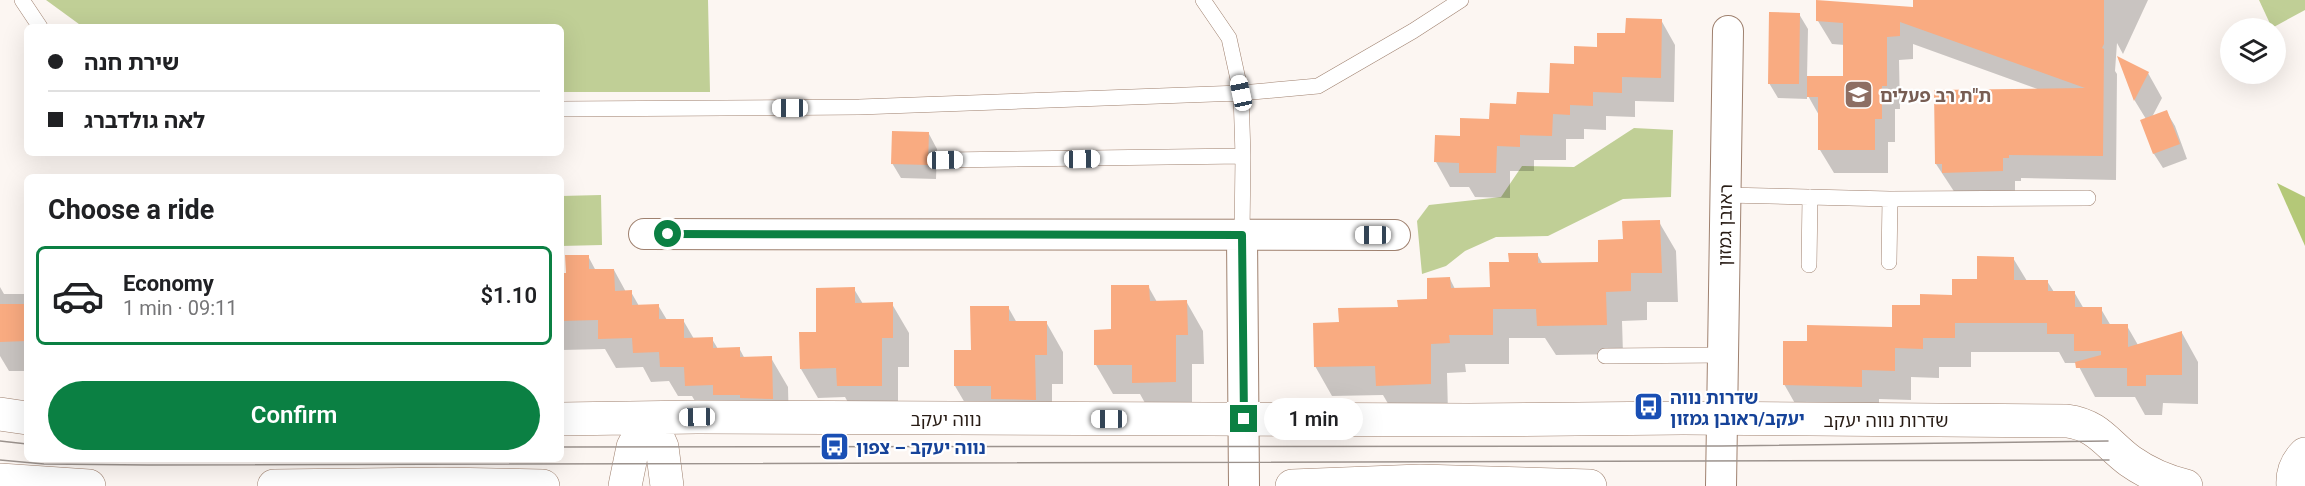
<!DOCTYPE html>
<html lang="en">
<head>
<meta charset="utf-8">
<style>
  :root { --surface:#fff; --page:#f2f2f2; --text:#202124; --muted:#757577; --line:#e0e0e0; --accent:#0b8043 }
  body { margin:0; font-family:Roboto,"Noto Sans Hebrew",sans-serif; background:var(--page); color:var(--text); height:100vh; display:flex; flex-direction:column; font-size:22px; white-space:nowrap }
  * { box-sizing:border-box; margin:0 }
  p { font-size:20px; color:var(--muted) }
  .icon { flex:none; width:33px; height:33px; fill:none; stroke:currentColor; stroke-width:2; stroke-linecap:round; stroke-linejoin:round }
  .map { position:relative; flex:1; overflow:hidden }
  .sheet { position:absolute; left:24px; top:174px; width:540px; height:288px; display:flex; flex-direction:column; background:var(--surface); border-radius:9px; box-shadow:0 6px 24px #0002 }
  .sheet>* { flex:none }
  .banner { position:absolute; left:24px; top:24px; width:540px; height:132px; border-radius:9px; box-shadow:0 6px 24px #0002; display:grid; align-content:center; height:132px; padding:0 24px; background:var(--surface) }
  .buttons { position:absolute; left:2220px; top:18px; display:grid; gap:12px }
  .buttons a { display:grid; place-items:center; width:66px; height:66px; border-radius:50%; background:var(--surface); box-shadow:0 6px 24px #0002; font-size:30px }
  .end { position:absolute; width:27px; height:27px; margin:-14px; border:8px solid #0b8043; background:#fff; box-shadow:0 0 0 3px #fff }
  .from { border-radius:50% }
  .bubble { position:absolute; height:42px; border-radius:21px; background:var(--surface); box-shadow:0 6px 24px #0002; font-size:20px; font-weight:600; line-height:42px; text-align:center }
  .car { position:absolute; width:18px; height:36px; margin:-18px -9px; border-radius:8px; box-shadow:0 0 4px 2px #0007; background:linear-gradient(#fff 24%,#345 0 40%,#fff 0 76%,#345 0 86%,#fff 0) }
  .banner b { display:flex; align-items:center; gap:21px; height:57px; font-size:22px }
  .banner b+b { border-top:2px solid var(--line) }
  .banner i { width:15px; height:15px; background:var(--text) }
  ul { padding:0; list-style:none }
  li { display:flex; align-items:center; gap:18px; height:99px; margin:0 12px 9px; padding:0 12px; border:3px solid transparent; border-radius:9px }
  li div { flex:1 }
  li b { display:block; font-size:22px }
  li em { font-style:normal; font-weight:600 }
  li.selected { border-color:var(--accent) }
  li>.icon { width:54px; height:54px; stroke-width:1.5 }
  h2 { padding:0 24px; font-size:27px; line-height:72px }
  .button { display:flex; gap:12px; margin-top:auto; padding:12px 24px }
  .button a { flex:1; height:69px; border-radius:36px; background:var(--accent); color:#fff; font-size:24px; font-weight:600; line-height:69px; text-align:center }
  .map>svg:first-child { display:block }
  .green { fill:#c0cf96 }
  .forest { fill:#b4c878 }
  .shadow { fill:#0003 }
  .building { fill:#f9ab81 }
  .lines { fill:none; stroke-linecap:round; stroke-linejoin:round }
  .lane-casing { stroke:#9f816f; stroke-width:16 }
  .street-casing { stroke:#9f816f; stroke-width:32 }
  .secondary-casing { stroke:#9f816f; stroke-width:34 }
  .lane { stroke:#fff; stroke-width:15 }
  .street { stroke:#fff; stroke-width:30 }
  .secondary { stroke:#fff; stroke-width:33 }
  .tram { stroke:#9c938e; stroke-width:1.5 }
  .route { stroke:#0b8043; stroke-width:8 }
  .labels { text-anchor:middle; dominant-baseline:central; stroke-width:4.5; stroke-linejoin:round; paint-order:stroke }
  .education-label { font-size:18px; font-weight:bold; fill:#785e54; stroke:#fff; text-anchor:start }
  .street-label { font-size:18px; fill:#281c15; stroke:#fff }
  .transit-label { font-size:18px; font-weight:bold; fill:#164399; stroke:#fff; text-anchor:start }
</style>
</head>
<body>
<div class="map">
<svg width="2305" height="486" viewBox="0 0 2305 486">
  <rect width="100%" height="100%" fill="#fcf6f2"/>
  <!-- green -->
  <path class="green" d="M46,0H708L710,92H561V27H83Z
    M2259,0H2305V10L2272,28Z
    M1634,128L1673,130L1671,197L1623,199L1548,236L1496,237L1465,251L1446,266L1422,274L1417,221L1429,205L1501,197L1522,166L1574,167Z
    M601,195L602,245L561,246V196Z"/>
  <!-- forest -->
  <path class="forest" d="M2277,183L2305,197V246Z"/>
  <!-- shadow -->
  <path class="shadow" d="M1914,0H2148L2123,54L2117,43L2115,71L2117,74L2116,180L2021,178V181H2015V194L1957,196L1936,164V91L2040,90L1913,44V59L1899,60L1900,109H1895V142H1888V173H1834L1820,150V117L1807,94V99L1778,98L1769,83L1799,14L1808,29L1807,78H1845V45L1832,44L1818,21L1914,9Z
    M1661,20L1675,45L1674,102L1635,101V117L1606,116V130L1584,129V139H1566V160H1534V171H1510V198L1475,197L1469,187H1450L1436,162L1461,137L1518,105L1550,95L1575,65L1598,48Z
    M2120,59L2148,73L2162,98L2152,117L2166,111L2175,126L2187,159L2163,168L2154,154L2146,119L2135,101Z
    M929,134L937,149L936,179L901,178L892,163Z
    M1659,222L1676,251L1678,302H1647V320L1622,321L1623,354L1556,355L1545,338H1509V364H1465L1466,372L1447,373L1448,413L1394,414L1383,395L1332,396L1315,366L1340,323L1429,301L1450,279L1455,289L1491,288L1510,263L1537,254L1543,265L1600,263L1624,241Z
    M588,256L596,271L614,270L626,292H631L639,306L658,305L667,320H683L694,339H712L718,349L739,348L745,359L771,358L788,387L789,428L703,415L692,396H678L669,381L651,382L643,367L616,368L605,349L562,350L561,378V274H568Z
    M2013,258L2027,281H2047L2054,292H2074L2084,309H2101L2111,326H2127L2138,345L2182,333L2198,362V404L2163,403L2162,415H2145L2135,397H2095L2077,363H2065L2059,352H1971V367H1939V378L1911,377V400L1879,399V416L1801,414L1784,384L1808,343L1894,329L1922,306L1954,296Z
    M1148,286L1157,302L1186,301L1203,331L1204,364H1192V411L1150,412L1140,394H1113L1096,365L1113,331Z
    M0,287L4,294H27V374L25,371H9L0,356Z
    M854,289L863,304H892L909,333V367H898V415H855L845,397L818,398L801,369L818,333Z
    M1008,307L1017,323L1046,322L1063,352V384H1052V429L972,415L955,386L972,352Z"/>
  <!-- building -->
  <path class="building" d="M1816,0L1913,7V0H2104V44L2102,48L2104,49L2103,156L2009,155V158H2003V171L1942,173V164H1935L1934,90L2085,88L1900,22V36L1887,37V86H1882V119H1875V150H1818V97H1807V76H1843V23L1816,21Z
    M1769,12L1800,13L1799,84H1768Z
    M1626,18L1662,19L1661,78L1622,77V93L1593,92V106L1570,105V115L1553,114L1552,136L1520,135V147L1497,146L1496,173H1459V163L1434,162L1435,135L1460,136V118L1489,119L1490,103L1516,104L1517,92L1549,93L1550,63L1574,64V46L1597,47V33H1625Z
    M2117,56L2149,72L2134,101Z
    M2167,110L2180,144L2153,154L2140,120Z
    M892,131L929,132L928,165L891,164Z
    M1660,220L1662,273H1631V291L1606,292L1607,325L1537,326L1536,309H1493V335H1449L1450,343L1431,344V384L1376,386L1375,366L1314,367L1313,323L1339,322L1338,308L1398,307L1397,300L1427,299V278L1450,277L1451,288L1490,287L1489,262H1509L1508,253H1538V263L1598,262V240L1623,239L1622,221Z
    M565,255H589V269H614L615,291L632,290V305L659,304V319H684V338L713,337V348L740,347V357L772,356L773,399L740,398V395H713V385L685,386L684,367H660L659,352L633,353L632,338L598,339V320L561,321V273H566Z
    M1977,256L2014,257V280H2048V291H2075V307H2102V324H2128V347L2182,331V375H2146V386H2127V368H2076L2075,362L2101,355V351H2074V334H2047V323H1955V338H1923V349L1895,348V371L1862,370V387L1783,385V341H1807V325L1892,327V305H1920V294L1952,295V279H1977Z
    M1111,285H1149L1150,301L1187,300L1188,335H1176V382L1132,383V365H1094V330L1111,329Z
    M855,287V303L893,302V338H882V386H837L836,368L800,369L799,332H816V288Z
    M0,304H27V341L0,342Z
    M970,306H1009V321H1047V355H1035L1036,400L991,399V386H954V350H971Z"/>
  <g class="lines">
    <defs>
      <path id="lane" d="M22,0L40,27
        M561,109L859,107L1241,93L1229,38L1203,0
        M1243,156L1241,93L1318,86L1413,31L1461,0
        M945,160L1243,156L1242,235
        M1725,195L1890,199L1889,262
        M1890,199L2088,198
        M1809,265L1810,197
        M1605,356L1723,355"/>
      <path id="street" d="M644,234L1395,235
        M1242,235L1244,486
        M1721,486L1728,31"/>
      <path id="secondary" d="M0,414L27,418
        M649,418L662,447L667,486
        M561,419L697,417L1469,420L1683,418L2067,421C2098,425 2107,444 2130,461C2147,473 2165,481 2186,486
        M0,480L89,486
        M274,486L442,484L543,486
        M625,486L633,447L649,418
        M1292,486L1420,481L1590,486
        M2293,486C2292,473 2296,463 2305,454"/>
    </defs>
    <!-- lane casing -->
    <use href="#lane" class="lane-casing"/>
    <!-- street casing -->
    <use href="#street" class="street-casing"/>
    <!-- secondary casing -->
    <use href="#secondary" class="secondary-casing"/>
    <!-- lane -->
    <use href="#lane" class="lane"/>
    <!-- street -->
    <use href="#street" class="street"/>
    <!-- secondary -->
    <use href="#secondary" class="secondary"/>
    <!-- tram -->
    <path class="tram" d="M0,441L27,444
      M561,447L1722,446L2108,441
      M0,460L44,464L148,465L2109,460"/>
  </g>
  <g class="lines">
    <!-- route -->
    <path class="route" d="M668,234L1242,235L1244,419"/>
  </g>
  <!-- icons -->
  <defs>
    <symbol id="school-square" viewBox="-11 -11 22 22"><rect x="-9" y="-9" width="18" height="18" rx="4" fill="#8d6e63" stroke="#fff"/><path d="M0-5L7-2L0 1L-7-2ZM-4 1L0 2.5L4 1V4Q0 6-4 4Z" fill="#fff"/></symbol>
    <symbol id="bus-square" viewBox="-11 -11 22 22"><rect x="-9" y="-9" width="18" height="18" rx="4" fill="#1a4fb4" stroke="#fff"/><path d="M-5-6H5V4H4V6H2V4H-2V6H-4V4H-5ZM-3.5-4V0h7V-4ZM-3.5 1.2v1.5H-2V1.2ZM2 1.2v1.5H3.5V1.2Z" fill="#fff"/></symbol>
  </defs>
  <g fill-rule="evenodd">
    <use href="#school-square" x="1842" y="78" width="33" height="33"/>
    <use href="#bus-square" x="1632" y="390" width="33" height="33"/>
    <use href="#bus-square" x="818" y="430" width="33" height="33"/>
  </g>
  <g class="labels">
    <!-- education labels -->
    <g class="education-label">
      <text x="1880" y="95">ת"ת רב פעלים</text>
    </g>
    <!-- street labels -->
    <g class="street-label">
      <text transform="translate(1725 225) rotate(-89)">ראובן גמזון</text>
      <text x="946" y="419">נווה יעקב</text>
      <text x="1886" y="420">שדרות נווה יעקב</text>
    </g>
    <!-- transit labels -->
    <g class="transit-label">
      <text x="1670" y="397">שדרות נווה<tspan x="1670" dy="21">יעקב/ראובן גמזון</tspan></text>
      <text x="856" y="447">נווה יעקב – צפון</text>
    </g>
  </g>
</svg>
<div class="buttons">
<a><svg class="icon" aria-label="layers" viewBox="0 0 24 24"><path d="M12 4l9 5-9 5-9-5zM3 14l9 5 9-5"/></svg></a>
</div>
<i class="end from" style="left:668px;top:234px"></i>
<i class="end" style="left:1244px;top:419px"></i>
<div class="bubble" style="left:1264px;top:398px;width:99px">1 min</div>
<i class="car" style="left:1241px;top:93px;rotate:348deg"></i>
<i class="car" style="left:790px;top:108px;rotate:270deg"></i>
<i class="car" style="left:1082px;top:159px;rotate:89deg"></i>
<i class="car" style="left:945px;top:160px;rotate:89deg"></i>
<i class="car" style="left:1373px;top:235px;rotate:270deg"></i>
<i class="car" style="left:697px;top:417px;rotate:269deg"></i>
<i class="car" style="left:1109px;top:419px;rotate:270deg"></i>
<div class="banner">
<b><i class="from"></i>שירת חנה</b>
<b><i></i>לאה גולדברג</b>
</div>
<section class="sheet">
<h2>Choose a ride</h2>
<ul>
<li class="selected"><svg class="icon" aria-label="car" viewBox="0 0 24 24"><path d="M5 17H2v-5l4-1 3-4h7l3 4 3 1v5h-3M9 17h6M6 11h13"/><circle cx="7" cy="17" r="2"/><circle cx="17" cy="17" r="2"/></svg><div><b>Economy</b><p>1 min · 09:11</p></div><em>$1.10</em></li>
</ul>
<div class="button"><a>Confirm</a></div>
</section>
</div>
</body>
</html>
